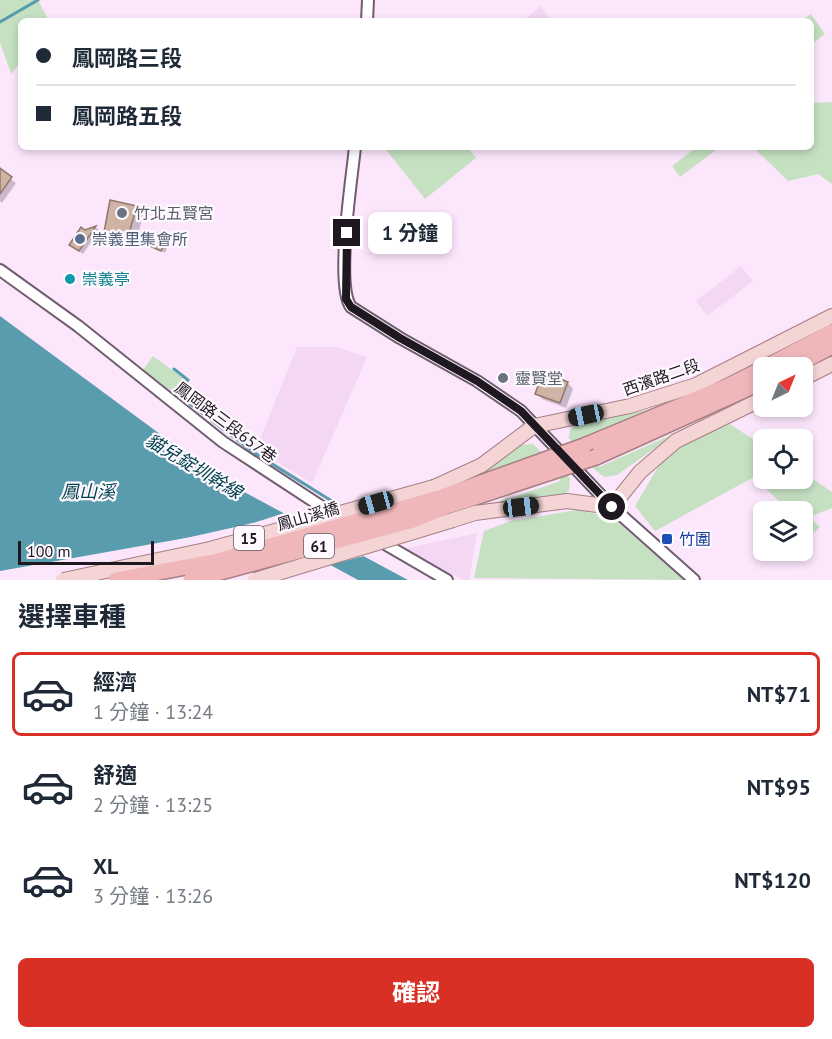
<!DOCTYPE html>
<html lang="zh-TW">
<head>
<meta charset="utf-8">
<style>
  :root { --surface:#fff; --page:#f2f2f3; --text:#1f2937; --muted:#747a83; --line:#e0e1e3; --accent:#d93025 }
  body { margin:0; font-family:"PT Sans","Noto Sans TC",sans-serif; background:var(--page); color:var(--text); height:100vh; display:flex; flex-direction:column; font-size:22px; white-space:nowrap }
  * { box-sizing:border-box; margin:0 }
  p { font-size:20px; color:var(--muted) }
  .icon { flex:none; width:33px; height:33px; fill:none; stroke:currentColor; stroke-width:2; stroke-linecap:round; stroke-linejoin:round }
  .map { position:relative; height:580px; overflow:hidden }
  .side { display:flex; flex-direction:column; background:var(--surface); flex:1 }
  .side>* { flex:none }
  .banner { position:absolute; left:18px; top:18px; width:796px; height:132px; border-radius:9px; box-shadow:0 3px 9px #0003; display:grid; align-content:center; height:132px; padding:0 18px; background:var(--surface) }
  .needle { width:39px; rotate:43deg }
  .tools { position:absolute; left:753px; top:357px; display:grid; gap:12px }
  .tools a { display:grid; place-items:center; width:60px; height:60px; border-radius:9px; background:var(--surface); box-shadow:0 3px 9px #0003; font-size:30px }
  .scale { position:absolute; left:18px; bottom:15px; width:136px; box-sizing:border-box; padding-left:6px; border:3px solid #1f1820; border-top:0; font-size:16px; line-height:21px; white-space:nowrap; color:#1f1820; -webkit-text-stroke:4px #fef9fe; paint-order:stroke }
  .end { position:absolute; width:27px; height:27px; margin:-14px; border:8px solid #1f1820; background:#fff; box-shadow:0 0 0 3px #fff }
  .from { border-radius:50% }
  .bubble { position:absolute; height:42px; border-radius:9px; background:var(--surface); box-shadow:0 3px 9px #0003; font-size:20px; font-weight:700; line-height:42px; text-align:center }
  .car { position:absolute; width:18px; height:36px; margin:-18px -9px; border-radius:8px; box-shadow:0 0 4px 2px #0007; background:linear-gradient(#222 24%,#8ab4d8 0 40%,#222 0 76%,#8ab4d8 0 86%,#222 0) }
  .banner b { display:flex; align-items:center; gap:21px; height:57px; font-size:22px }
  .banner b+b { border-top:2px solid var(--line) }
  .banner i { width:15px; height:15px; background:var(--text) }
  ul { padding:0; list-style:none }
  li { display:flex; align-items:center; gap:18px; height:84px; margin:0 12px 9px; padding:0 6px; border:3px solid transparent; border-radius:9px }
  li div { flex:1 }
  li b { display:block; font-size:22px }
  li em { font-style:normal; font-weight:700 }
  li.on { border-color:var(--accent) }
  li>.icon { width:54px; height:54px; stroke-width:1.5 }
  h2 { padding:0 18px; font-size:27px; line-height:72px }
  .button { display:flex; gap:12px; margin-top:auto; padding:12px 18px }
  .button a { flex:1; height:69px; border-radius:9px; background:var(--accent); color:#fff; font-size:24px; font-weight:700; line-height:69px; text-align:center }
  .map>svg:first-child { display:block }
  .built { fill:#f3d7f3 }
  .green { fill:#c5e1c2 }
  .water { fill:#599cad }
  .pier { fill:#fce6fc }
  .shadow { fill:#0003 }
  .lines { fill:none; stroke-linecap:round; stroke-linejoin:round }
  .stream { stroke:#599cad; stroke-width:3 }
  .building { fill:#cfb4a6; stroke:#92786b; stroke-width:1.5 }
  .minor-casing { stroke:#705d70; stroke-width:14 }
  .major-casing { stroke:#a67f83; stroke-width:16 }
  .highway-casing { stroke:#a67f83; stroke-width:18 }
  .minor { stroke:#fff; stroke-width:10 }
  .major { stroke:#f5d4d5; stroke-width:14 }
  .highway { stroke:#efb7b9; stroke-width:15 }
  .major-bridge-casing { stroke:#a67f83; stroke-width:16; stroke-linecap:butt }
  .highway-bridge-casing { stroke:#a67f83; stroke-width:18; stroke-linecap:butt }
  .major-bridge { stroke:#f5d4d5; stroke-width:14 }
  .highway-bridge { stroke:#efb7b9; stroke-width:15 }
  .route { stroke:#1f1820; stroke-width:8 }
  .worship-dot { fill:#6b7280; stroke:#fef9fe; stroke-width:2 }
  .service-dot { fill:#5c6f8a; stroke:#fef9fe; stroke-width:2 }
  .culture-dot { fill:#0f9aa8; stroke:#fef9fe; stroke-width:2 }
  .transit-dot { fill:#1a4fb4; stroke:#fef9fe; stroke-width:2 }
  .labels { text-anchor:middle; dominant-baseline:central; stroke-width:4.5; stroke-linejoin:round; paint-order:stroke }
  .shield { fill:#fef9fe; stroke:#625c63; stroke-width:1.5 }
  .shield-label { font-size:15px; font-weight:bold; fill:#1f1820 }
  .worship-label { font-size:16px; fill:#5b616d; stroke:#fef9fe; text-anchor:start }
  .service-label { font-size:16px; fill:#4e5e75; stroke:#fef9fe; text-anchor:start }
  .culture-label { font-size:16px; fill:#0d838f; stroke:#fef9fe; text-anchor:start }
  .street-label { font-size:16px; fill:#1f1820; stroke:#fef9fe }
  .transit-label { font-size:16px; fill:#164399; stroke:#fef9fe; text-anchor:start }
  .water-label { font-size:18px; font-style:italic; fill:#01424f; stroke:#fef9fe }
</style>
</head>
<body>
<div class="map">
<svg width="832" height="580" viewBox="0 0 832 580">
  <rect width="100%" height="100%" fill="#fce6fc"/>
  <!-- built -->
  <path class="built" d="M541,6L552,21H522Z
    M741,266L753,281L707,316L696,301Z
    M297,347H336L367,357L312,483L256,449Z
    M477,533L469,580H463L403,549Z"/>
  <!-- green -->
  <path class="green" d="M0,0H38L49,21H21V62L11,74L0,42Z
    M811,14L825,34L812,44V21H800Z
    M832,102V184L818,174L788,181L755,149V147H812V103Z
    M384,147H467L476,158L425,199Z
    M697,147H720L680,177L672,166Z
    M153,356L183,378L173,392L143,370Z
    M655,409L578,441L599,467L678,432L617,475L604,477L594,469L569,438L570,429L585,421Z
    M730,424L763,446L764,478H802L803,472L832,492V508L809,517L820,527L803,542L802,512L789,511L754,477L655,531L635,506L661,462L688,441Z
    M533,444L570,478L569,491L559,497L479,508L561,481L537,454L450,485L519,445Z
    M577,510L612,517L684,580L474,578L484,531L511,521Z"/>
  <!-- water -->
  <path class="water" d="M0,316L187,454L246,493L408,580H358L253,523L0,580Z"/>
  <!-- pier -->
  <path class="pier" d="M288,512L368,555L325,566L253,527L193,541L226,580H0V571L231,530Z"/>
  <!-- shadow -->
  <path class="shadow" d="M0,172L16,183L2,203L0,201Z
    M136,207L143,215L135,247L112,239L105,232Z
    M96,228L99,230L83,254L74,248L85,232Z
    M165,242L168,246L165,253L152,246Z
    M544,374L568,383L573,389L566,408L542,399L537,393Z"/>
  <g class="lines">
    <!-- stream -->
    <path class="stream" d="M0,22L38,0
      M174,369L188,380L177,394L253,452L335,503"/>
  </g>
  <!-- building -->
  <path class="building" d="M0,168L12,177L0,194Z
    M110,200L137,206L127,240L104,232Z
    M96,226L79,251L69,245L81,227L85,230Z
    M154,236L166,241L161,251L150,246Z
    M543,372L568,382L560,403L535,394Z"/>
  <g class="lines">
    <defs>
      <path id="minor" d="M367,21L368,0
        M355,147C352,178 335,285 351,307L400,338L477,381L521,411L612,507L694,580
        M0,270L78,326L223,442L336,516
        M378,540L447,580"/>
      <path id="major" d="M802,379L832,364
        M434,487L482,465L534,426L630,406L696,385L832,316
        M453,520L475,513L567,501L612,507L640,472L676,441L764,398"/>
      <path id="highway" d="M764,368L832,332
        M791,368L832,346
        M584,446L726,387L764,368
        M596,457L764,381
        M439,498L542,461
        M445,507L551,472"/>
    </defs>
    <!-- minor casing -->
    <use href="#minor" class="minor-casing"/>
    <!-- major casing -->
    <use href="#major" class="major-casing"/>
    <!-- highway casing -->
    <use href="#highway" class="highway-casing"/>
    <!-- minor -->
    <use href="#minor" class="minor"/>
    <!-- major -->
    <use href="#major" class="major"/>
    <!-- highway -->
    <use href="#highway" class="highway"/>
    <defs>
      <path id="major-bridge" d="M63,580L210,549L434,487
        M255,580L453,520"/>
      <path id="highway-bridge" d="M542,461L584,446
        M551,472L596,457
        M116,580L218,561L439,498
        M191,580L413,520L445,507"/>
    </defs>
    <!-- major-bridge casing -->
    <use href="#major-bridge" class="major-bridge-casing"/>
    <!-- highway-bridge casing -->
    <use href="#highway-bridge" class="highway-bridge-casing"/>
    <!-- major-bridge -->
    <use href="#major-bridge" class="major-bridge"/>
    <!-- highway-bridge -->
    <use href="#highway-bridge" class="highway-bridge"/>
  </g>
  <g class="lines">
    <!-- route -->
    <path class="route" d="M347,233L346,299L351,307L400,338L477,381L521,411L612,507"/>
  </g>
  <!-- markers -->
  <g class="worship-dot">
    <circle cx="122" cy="213" r="6"/>
    <circle cx="503" cy="378" r="6"/>
  </g>
  <circle class="service-dot" cx="80" cy="239" r="6"/>
  <circle class="culture-dot" cx="70" cy="279" r="6"/>
  <rect class="transit-dot" x="661" y="533" width="12" height="12" rx="3"/>
  <g class="labels">
    <!-- shield labels -->
    <g class="shield">
      <rect x="234" y="526" width="30" height="24" rx="4.5"/>
      <rect x="304" y="534" width="30" height="24" rx="4.5"/>
    </g>
    <g class="shield-label">
      <text x="249" y="538">15</text>
      <text x="319" y="546">61</text>
    </g>
    <!-- worship labels -->
    <g class="worship-label">
      <text x="134" y="213">竹北五賢宮</text>
      <text x="515" y="378">靈賢堂</text>
    </g>
    <!-- service labels -->
    <g class="service-label">
      <text x="92" y="239">崇義里集會所</text>
    </g>
    <!-- culture labels -->
    <g class="culture-label">
      <text x="82" y="279">崇義亭</text>
    </g>
    <!-- street labels -->
    <g class="street-label">
      <text transform="translate(661 377) rotate(-19)">西濱路二段</text>
      <text transform="translate(226 422) rotate(37)">鳳岡路三段657巷</text>
      <text transform="translate(308 516) rotate(-16)">鳳山溪橋</text>
    </g>
    <!-- transit labels -->
    <g class="transit-label">
      <text x="679" y="539">竹圍</text>
    </g>
    <!-- water labels -->
    <g class="water-label">
      <text transform="translate(194 466) rotate(31)">貓兒錠圳幹線</text>
      <text x="88" y="491">鳳山溪</text>
    </g>
  </g>
</svg>
<div class="tools">
<a><svg class="needle" viewBox="-14 -14 28 28"><path d="M0-13l5 13h-10z" fill="#e53935"/><path d="M0 13l5-13h-10z" fill="#747a83"/></svg></a>
<a><svg class="icon" aria-label="locate" viewBox="0 0 24 24"><circle cx="12" cy="12" r="6"/><path d="M12 2v4M12 18v4M2 12h4M18 12h4"/></svg></a>
<a><svg class="icon" aria-label="layers" viewBox="0 0 24 24"><path d="M12 4l9 5-9 5-9-5zM3 14l9 5 9-5"/></svg></a>
</div>
<div class="scale">100 m</div>
<i class="end from" style="left:612px;top:507px"></i>
<i class="end" style="left:347px;top:233px"></i>
<div class="bubble" style="left:368px;top:212px;width:84px">1 分鐘</div>
<i class="car" style="left:586px;top:415px;rotate:258deg"></i>
<i class="car" style="left:376px;top:503px;rotate:254deg"></i>
<i class="car" style="left:521px;top:507px;rotate:83deg"></i>
<div class="banner">
<b><i class="from"></i>鳳岡路三段</b>
<b><i></i>鳳岡路五段</b>
</div>
</div>
<section class="side">
<h2>選擇車種</h2>
<ul>
<li class="on"><svg class="icon" aria-label="car" viewBox="0 0 24 24"><path d="M5 17H2v-5l4-1 3-4h7l3 4 3 1v5h-3M9 17h6M6 11h13"/><circle cx="7" cy="17" r="2"/><circle cx="17" cy="17" r="2"/></svg><div><b>經濟</b><p>1 分鐘 · 13:24</p></div><em>NT$71</em></li>
<li><svg class="icon" aria-label="car" viewBox="0 0 24 24"><path d="M5 17H2v-5l4-1 3-4h7l3 4 3 1v5h-3M9 17h6M6 11h13"/><circle cx="7" cy="17" r="2"/><circle cx="17" cy="17" r="2"/></svg><div><b>舒適</b><p>2 分鐘 · 13:25</p></div><em>NT$95</em></li>
<li><svg class="icon" aria-label="car" viewBox="0 0 24 24"><path d="M5 17H2v-5l4-1 3-4h7l3 4 3 1v5h-3M9 17h6M6 11h13"/><circle cx="7" cy="17" r="2"/><circle cx="17" cy="17" r="2"/></svg><div><b>XL</b><p>3 分鐘 · 13:26</p></div><em>NT$120</em></li>
</ul>
<div class="button"><a>確認</a></div>
</section>
</body>
</html>
